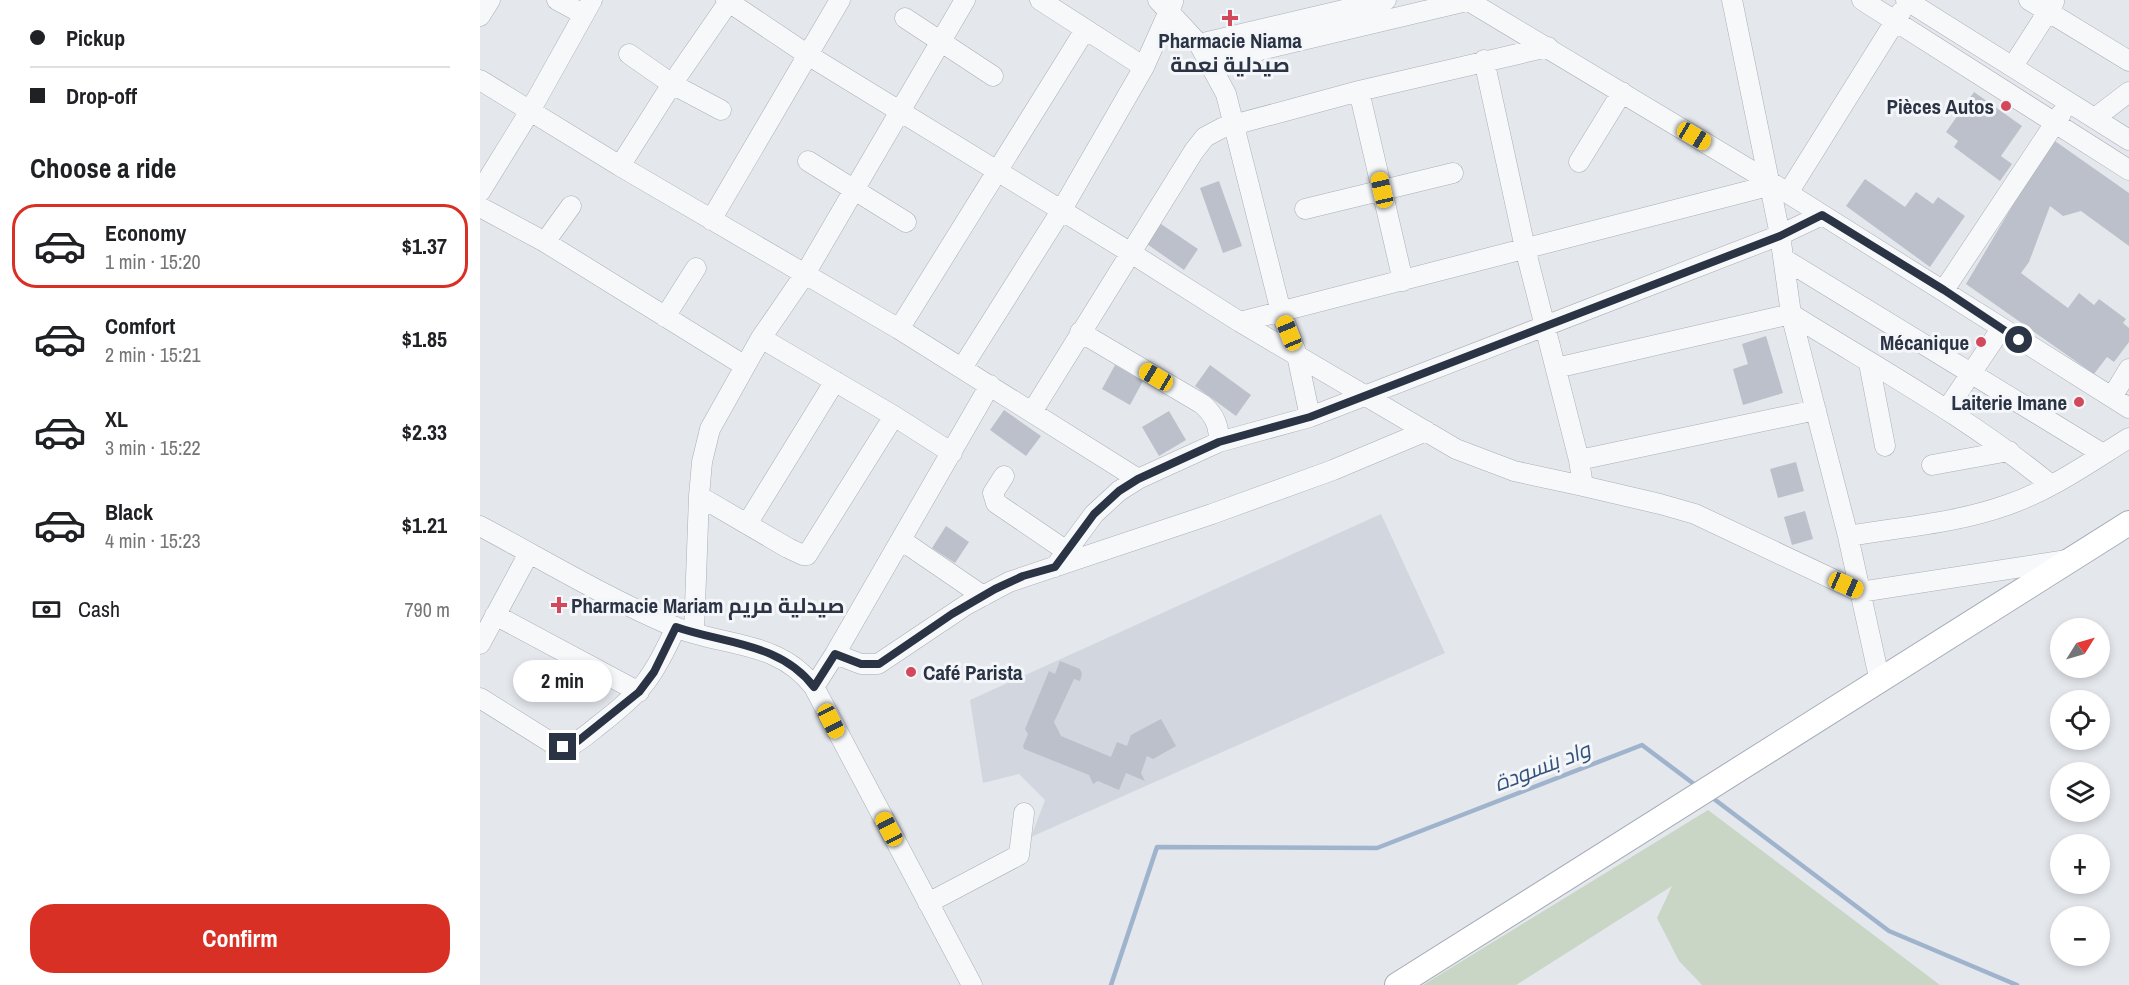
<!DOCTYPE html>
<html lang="en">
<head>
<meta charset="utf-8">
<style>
  :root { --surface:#fff; --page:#f2f2f2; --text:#202124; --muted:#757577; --line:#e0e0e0; --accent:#d93025 }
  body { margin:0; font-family:"Archivo Narrow",Cairo,sans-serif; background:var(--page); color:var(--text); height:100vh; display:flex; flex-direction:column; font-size:22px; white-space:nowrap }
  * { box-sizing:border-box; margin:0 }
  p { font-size:20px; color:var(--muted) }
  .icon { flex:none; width:33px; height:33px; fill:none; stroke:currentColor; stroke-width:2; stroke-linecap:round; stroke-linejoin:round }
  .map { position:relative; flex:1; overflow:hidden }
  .side { display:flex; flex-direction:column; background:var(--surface); width:480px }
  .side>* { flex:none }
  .hud { display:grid; align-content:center; height:132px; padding:0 30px; background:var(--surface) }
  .needle { width:39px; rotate:53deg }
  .buttons { position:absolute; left:1570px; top:618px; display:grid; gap:12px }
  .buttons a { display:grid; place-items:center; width:60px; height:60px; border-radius:50%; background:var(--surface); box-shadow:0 3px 9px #0003; font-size:30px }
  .end { position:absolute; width:27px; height:27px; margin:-14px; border:8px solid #2b3445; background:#fff; box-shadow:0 0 0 3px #fff }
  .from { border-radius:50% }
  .bubble { position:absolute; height:42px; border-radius:21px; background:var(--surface); box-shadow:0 3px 9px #0003; font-size:20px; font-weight:800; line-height:42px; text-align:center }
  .car { position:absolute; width:18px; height:36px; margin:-18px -9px; border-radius:8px; box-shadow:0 0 4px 2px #0007; background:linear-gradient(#f5c518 24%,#345 0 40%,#f5c518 0 76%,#345 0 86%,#f5c518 0) }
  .hud b { display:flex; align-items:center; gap:21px; height:57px; font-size:22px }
  .hud b+b { border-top:2px solid var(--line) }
  .hud i { width:15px; height:15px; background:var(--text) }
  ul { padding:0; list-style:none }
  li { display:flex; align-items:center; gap:18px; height:84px; margin:0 12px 9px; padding:0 18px; border:3px solid transparent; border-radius:24px }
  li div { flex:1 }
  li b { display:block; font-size:22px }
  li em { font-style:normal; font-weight:800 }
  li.on { border-color:var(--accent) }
  li>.icon { width:54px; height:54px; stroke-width:1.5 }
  h2 { padding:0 30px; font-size:27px; line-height:72px }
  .pay { display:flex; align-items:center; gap:15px; height:66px; padding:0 30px; font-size:22px }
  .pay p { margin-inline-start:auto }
  .primary-button { display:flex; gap:12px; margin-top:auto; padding:12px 30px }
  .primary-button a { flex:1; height:69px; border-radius:24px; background:var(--accent); color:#fff; font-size:24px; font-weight:800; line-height:69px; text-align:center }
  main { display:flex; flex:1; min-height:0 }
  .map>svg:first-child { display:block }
  .built { fill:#d2d6de }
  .green { fill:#c9d6c5 }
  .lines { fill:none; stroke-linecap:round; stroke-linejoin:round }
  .stream { stroke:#9fb4cc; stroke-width:4.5 }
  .building { fill:#bbc0ca }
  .minor-casing { stroke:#a9aeb7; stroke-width:21 }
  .major-casing { stroke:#a3abb8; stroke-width:26 }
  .minor { stroke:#f7f8fa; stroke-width:20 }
  .major { stroke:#fff; stroke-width:24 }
  .route { stroke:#2b3445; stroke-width:8 }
  .poi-dot { fill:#d1495b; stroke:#f4f6f9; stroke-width:2 }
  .labels { text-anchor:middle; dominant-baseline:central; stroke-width:6; stroke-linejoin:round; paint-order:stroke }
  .poi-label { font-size:21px; font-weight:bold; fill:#2b3445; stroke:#f4f6f9; text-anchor:end }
  .water-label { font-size:22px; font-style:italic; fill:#34527a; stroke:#f4f6f9 }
</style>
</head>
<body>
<main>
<section class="side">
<div class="hud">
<b><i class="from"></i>Pickup</b>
<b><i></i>Drop-off</b>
</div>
<h2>Choose a ride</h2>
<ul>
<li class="on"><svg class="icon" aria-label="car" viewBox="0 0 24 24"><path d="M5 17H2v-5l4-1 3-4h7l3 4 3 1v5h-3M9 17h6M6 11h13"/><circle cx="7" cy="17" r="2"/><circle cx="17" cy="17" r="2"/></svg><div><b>Economy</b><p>1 min · 15:20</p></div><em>$1.37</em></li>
<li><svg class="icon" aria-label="car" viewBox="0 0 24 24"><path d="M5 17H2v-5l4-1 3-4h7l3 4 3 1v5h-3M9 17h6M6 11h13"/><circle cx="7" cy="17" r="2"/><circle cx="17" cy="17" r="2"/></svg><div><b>Comfort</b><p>2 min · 15:21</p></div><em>$1.85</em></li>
<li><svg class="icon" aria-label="car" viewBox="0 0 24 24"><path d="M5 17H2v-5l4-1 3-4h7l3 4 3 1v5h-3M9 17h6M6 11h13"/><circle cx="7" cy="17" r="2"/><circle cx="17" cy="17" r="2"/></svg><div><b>XL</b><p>3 min · 15:22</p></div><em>$2.33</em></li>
<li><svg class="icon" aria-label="car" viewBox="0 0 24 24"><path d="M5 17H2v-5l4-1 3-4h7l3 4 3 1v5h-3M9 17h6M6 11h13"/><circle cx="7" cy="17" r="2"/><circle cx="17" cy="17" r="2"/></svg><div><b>Black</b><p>4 min · 15:23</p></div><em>$1.21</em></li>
</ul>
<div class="pay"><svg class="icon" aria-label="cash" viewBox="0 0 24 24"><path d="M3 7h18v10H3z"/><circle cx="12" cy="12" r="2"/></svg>Cash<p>790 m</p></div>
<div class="primary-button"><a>Confirm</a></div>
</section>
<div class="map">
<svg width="1649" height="985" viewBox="0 0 1649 985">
  <rect width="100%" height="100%" fill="#e4e7ec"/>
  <!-- built -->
  <path class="built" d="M901,514L965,653L551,837L565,800L539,774L503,783L490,700Z"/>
  <!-- green -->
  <path class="green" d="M1228,810L1460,985H1222L1199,961L1177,918L1192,886L1036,985H943Z"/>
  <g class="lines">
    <!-- stream -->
    <path class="stream" d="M1230,796L1409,931L1537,985
      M631,985L677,847L897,848L1162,745L1218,787"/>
  </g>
  <!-- building -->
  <path class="building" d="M1494,92L1542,126L1521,156L1532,164L1520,181L1474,147L1478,141L1466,132Z
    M1572,139L1649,193V246L1601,211L1583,216L1570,206L1549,262L1541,273L1588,308L1599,293L1614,305L1619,299L1646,319L1643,323L1649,328V342L1634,362L1627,357L1614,374L1486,284Z
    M1385,179L1425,207L1436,192L1453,204L1458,197L1485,216L1450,267L1366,206Z
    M739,181L762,246L743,253L720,188Z
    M681,224L718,249L704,270L667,244Z
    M1286,336L1303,393L1263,405L1253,369L1268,364L1262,344Z
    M635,365L663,381L650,405L622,389Z
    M730,365L771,395L756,416L715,386Z
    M524,410L561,436L546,456L510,430Z
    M689,411L706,440L679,456L662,427Z
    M1316,462L1324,491L1298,498L1290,469Z
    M1325,511L1333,539L1312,545L1304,517Z
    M466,526L489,542L475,563L452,548Z
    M580,661L600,669L602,674L600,681L594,679L574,722L581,736L631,757L637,742L647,746L651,735L681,719L696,746L673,759L667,756L661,773L665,781L646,773L639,790L618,781L613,784L609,775L544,749L543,746L548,734L545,729L569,671L575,674Z"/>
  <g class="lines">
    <defs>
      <path id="minor" d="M77,0L103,14
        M246,0L328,55L651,253L760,322L976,449L1034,471L1103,486
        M560,0L664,67
        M678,0L719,44L746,94L801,312L817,355L830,417
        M987,0L1287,180L1649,408
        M1252,0L1300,235L1311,314L1368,536L1400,682
        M1382,0L1649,170
        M1426,0L1649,140
        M1549,0L1649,61
        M0,16L10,0
        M425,18L513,76
        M719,44L906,0
        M149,54L192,84L241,110
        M1004,60L1045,248L1099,460L1103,486L1180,504L1215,514L1380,592L1587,560
        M730,62L991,0
        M1533,66L1574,2
        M0,80L140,166L419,329L658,479
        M879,91L923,281
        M1615,118L1649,92
        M328,161L426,222
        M1099,162L1142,92
        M140,166L192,84L250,0
        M0,192L50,111L112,0
        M1308,193L1421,12
        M0,207L65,242L265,366
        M825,209L973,173
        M231,220L360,0
        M65,242L91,206
        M1304,259L1623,454
        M1464,290L1581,114
        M185,317L216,268
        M760,322L1288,186
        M419,329L605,30
        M600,332L722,404C735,415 739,426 739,442
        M281,338L414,416L472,453
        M1389,363L1405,446
        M482,368L581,211L664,67L693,2
        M1076,368L1311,314C1399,369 1491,419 1571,485
        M1632,397L1649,369
        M1467,409L1521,329
        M552,412L714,151L725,137L742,128L879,91L1068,47
        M1099,460L1336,410
        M1452,465L1529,451
        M524,476L513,493L516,503L585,550
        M219,496L308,548L323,555H327L414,416
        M267,524L355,381
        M0,526C64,560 128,599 195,627C244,647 299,640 334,687L492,985
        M1368,536C1421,527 1477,523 1527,505C1571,490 1610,462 1649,438
        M421,540L503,596
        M575,567L614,514L639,491L658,479L739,442L830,417L1300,235L1342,215
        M15,615L159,692
        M214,633L219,496L222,462L230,429L281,338L325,274L485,0
        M0,644L49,553
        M355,654L381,664H398L486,605L529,582L732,514L853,470L946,431
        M334,687L355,654L510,385
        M0,698L75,745L88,747C99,742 109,733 119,725C163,691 173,678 196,627
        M448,903L539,855L544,813"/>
      <path id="major" d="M917,985L1649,523"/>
    </defs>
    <!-- minor casing -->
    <use href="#minor" class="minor-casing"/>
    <!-- major casing -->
    <use href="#major" class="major-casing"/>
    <!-- minor -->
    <use href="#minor" class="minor"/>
    <!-- major -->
    <use href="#major" class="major"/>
  </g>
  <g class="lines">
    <!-- route -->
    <path class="route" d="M83,747L98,741L159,692L174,672L196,627C245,644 301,643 334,687L355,654L381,664H399L472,614L515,589L543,576L575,567L614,514L639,491L658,479L739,442L830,417L1300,236L1342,215L1464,290L1539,340"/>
  </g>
  <!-- markers -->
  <g class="poi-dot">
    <path d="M747 9h6v6h6v6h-6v6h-6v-6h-6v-6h6z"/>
    <circle cx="1526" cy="106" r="6"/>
    <circle cx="1501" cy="342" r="6"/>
    <circle cx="1599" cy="402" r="6"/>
    <path d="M76 596h6v6h6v6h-6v6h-6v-6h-6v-6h6z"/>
    <circle cx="431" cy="672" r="6"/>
  </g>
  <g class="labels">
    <!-- poi labels -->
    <g class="poi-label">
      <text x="750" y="40" text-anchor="middle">Pharmacie Niama<tspan x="750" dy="24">صيدلية نعمة</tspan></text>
      <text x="1514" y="106">Pièces Autos</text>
      <text x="1489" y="342">Mécanique</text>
      <text x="1587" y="402">Laiterie Imane</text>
      <text x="91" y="605" text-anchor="start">Pharmacie Mariam صيدلية مريم</text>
      <text x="443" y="672" text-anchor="start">Café Parista</text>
    </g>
    <!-- water labels -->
    <g class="water-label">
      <text transform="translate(1062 766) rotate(-21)">واد بنسودة</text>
    </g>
  </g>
</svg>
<div class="buttons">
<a><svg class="needle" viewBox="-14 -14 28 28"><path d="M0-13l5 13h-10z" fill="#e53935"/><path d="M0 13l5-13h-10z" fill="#757577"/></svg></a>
<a><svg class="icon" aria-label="locate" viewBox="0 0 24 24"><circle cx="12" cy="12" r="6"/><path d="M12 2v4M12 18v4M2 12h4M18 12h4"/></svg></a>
<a><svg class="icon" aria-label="layers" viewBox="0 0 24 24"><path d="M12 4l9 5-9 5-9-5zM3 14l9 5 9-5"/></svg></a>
<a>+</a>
<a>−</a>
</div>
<i class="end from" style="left:1539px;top:340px"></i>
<i class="end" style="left:83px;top:747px"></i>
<div class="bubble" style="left:33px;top:660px;width:99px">2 min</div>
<i class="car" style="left:1214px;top:136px;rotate:121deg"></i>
<i class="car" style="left:902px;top:190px;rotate:347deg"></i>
<i class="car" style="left:809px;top:333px;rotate:338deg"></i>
<i class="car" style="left:676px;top:377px;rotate:301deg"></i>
<i class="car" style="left:1366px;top:585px;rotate:114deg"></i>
<i class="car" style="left:351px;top:721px;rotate:153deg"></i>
<i class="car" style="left:409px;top:829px;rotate:332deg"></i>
</div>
</main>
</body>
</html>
